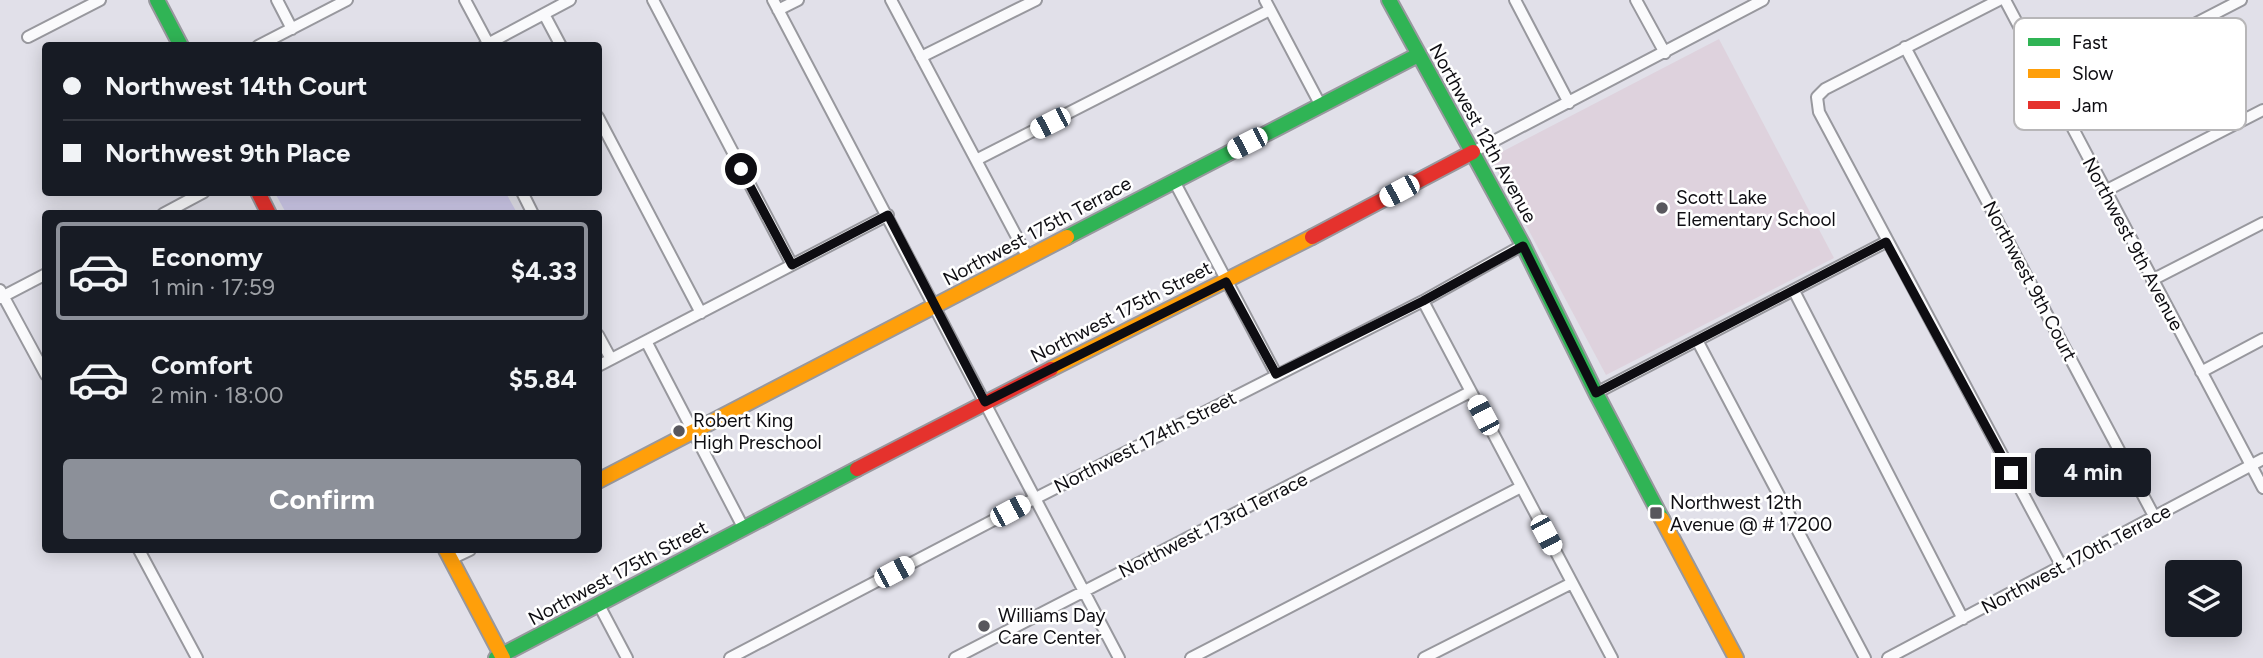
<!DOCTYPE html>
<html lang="en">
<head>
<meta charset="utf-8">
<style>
  :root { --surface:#171b24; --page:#20242c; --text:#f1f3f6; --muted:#9ea1a6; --line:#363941; --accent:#8c9099 }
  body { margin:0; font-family:Figtree,sans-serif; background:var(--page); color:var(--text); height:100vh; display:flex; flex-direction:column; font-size:26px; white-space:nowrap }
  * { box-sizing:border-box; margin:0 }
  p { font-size:23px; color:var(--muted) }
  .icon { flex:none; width:38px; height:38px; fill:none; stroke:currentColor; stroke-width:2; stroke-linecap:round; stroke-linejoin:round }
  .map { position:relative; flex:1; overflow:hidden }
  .side { position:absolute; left:42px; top:210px; width:560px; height:343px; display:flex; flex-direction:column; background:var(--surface); border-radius:7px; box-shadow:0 4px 18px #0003 }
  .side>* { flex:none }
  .banner { position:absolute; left:42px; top:42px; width:560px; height:154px; border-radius:7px; box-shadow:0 4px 18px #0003; display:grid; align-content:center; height:154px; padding:0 21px; background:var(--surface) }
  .fabs { position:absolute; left:2165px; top:560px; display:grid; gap:14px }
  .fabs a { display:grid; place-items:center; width:77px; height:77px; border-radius:7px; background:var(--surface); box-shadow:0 4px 18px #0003; font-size:35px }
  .end { position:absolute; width:32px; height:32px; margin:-16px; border:9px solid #0e0d12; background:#fff; box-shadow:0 0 0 4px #fff }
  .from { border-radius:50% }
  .bubble { position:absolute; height:49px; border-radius:7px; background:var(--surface); box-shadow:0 4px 18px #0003; font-size:23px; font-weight:700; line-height:49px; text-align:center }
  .car { position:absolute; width:21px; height:42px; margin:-21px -10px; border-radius:9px; box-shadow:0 0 5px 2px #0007; background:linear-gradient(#fff 24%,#345 0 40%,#fff 0 76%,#345 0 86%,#fff 0) }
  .banner b { display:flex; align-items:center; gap:24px; height:66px; font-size:26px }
  .banner b+b { border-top:2px solid var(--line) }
  .banner i { width:18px; height:18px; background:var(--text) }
  ul { padding:12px 0 0; list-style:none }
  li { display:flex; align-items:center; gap:21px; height:98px; margin:0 14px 10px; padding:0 7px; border:4px solid transparent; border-radius:7px }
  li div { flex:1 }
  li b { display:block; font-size:26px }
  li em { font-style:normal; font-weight:700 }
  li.active { border-color:var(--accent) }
  li>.icon { width:63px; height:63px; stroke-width:1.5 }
  .action { display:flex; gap:14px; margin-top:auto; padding:14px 21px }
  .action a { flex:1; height:80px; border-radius:7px; background:var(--accent); color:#fff; font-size:28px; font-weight:700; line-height:80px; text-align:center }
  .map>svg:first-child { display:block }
  .education { fill:#ded2dd }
  .green { fill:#cdc8e8 }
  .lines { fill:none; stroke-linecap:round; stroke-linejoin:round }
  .street-casing { stroke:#98989e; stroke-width:14 }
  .fast-casing { stroke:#98989e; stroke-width:18 }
  .slow-casing { stroke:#98989e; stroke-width:18 }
  .jam-casing { stroke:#98989e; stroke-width:18 }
  .street { stroke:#fafafc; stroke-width:10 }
  .fast { stroke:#30b455; stroke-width:14 }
  .slow { stroke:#ff9f0a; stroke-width:14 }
  .jam { stroke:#e5322d; stroke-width:14 }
  .route { stroke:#0e0d12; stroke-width:9 }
  .poi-dot { fill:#58575d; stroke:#fff; stroke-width:2.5 }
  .labels { text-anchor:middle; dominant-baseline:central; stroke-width:5; stroke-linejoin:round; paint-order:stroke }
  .street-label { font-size:19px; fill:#0e0d12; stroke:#fff }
  .poi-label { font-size:19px; fill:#0e0d12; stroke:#fff; text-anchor:start }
  .key { fill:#fff; stroke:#b7b6b8; stroke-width:2 }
  .key-label { font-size:19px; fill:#0e0d12 }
</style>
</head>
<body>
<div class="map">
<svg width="2263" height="658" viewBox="0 0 2263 658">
  <rect width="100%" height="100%" fill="#e1e0e9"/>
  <!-- education -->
  <path class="education" d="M1719,39L1834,258L1606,375L1490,158Z"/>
  <!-- green -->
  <path class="green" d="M275,193H506L517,213H286Z"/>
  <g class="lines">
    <defs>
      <path id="street" d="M277,0L292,29
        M465,0L488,43
        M653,0L792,265
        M773,0L1119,658
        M891,0L1028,258
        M1265,0L1321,106
        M1515,0L1569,103
        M1636,0L1665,53
        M1999,0L1825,89L1817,97L1819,112L2061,565
        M2005,0L2263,488
        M778,10L798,0
        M544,14L561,46
        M28,37L100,0
        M258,46L347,0
        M484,46L570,0
        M1905,47L2154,516
        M921,57L1036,0
        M2055,96L2241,0
        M598,117L701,313
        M1473,152L1763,0
        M976,160L1270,10
        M1174,181L1276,374
        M2105,191L2263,110
        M522,192L533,214
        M163,214L204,192
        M2152,280L2263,223
        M0,290L46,375
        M1794,291L1963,619
        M0,298L46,274
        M1423,301L1612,658
        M598,335L611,359
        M646,341L744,529
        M1698,342L1865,658
        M598,366L888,215
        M2201,372L2263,339
        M1596,393L1886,242
        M139,550L197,658
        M451,559L470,550
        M599,605L627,658
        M730,658L1034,499L1423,301L1523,245
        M955,658L1470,392
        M1191,658L1521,487
        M1424,658L1572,583
        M1888,658L2263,459"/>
      <path id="fast" d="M157,0L181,46
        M1389,0L1522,243L1596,393L1662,519
        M1067,237L1418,55
        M496,658L857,469"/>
      <path id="slow" d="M1051,369L1312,237
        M598,481L1067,237
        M1662,519L1736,658
        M446,550L503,658"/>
      <path id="jam" d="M258,192L269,214
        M1312,237L1473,152
        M857,469L1051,369"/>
    </defs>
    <!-- street casing -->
    <use href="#street" class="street-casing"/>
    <!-- fast casing -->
    <use href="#fast" class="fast-casing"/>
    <!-- slow casing -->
    <use href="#slow" class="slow-casing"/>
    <!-- jam casing -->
    <use href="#jam" class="jam-casing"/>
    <!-- street -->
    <use href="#street" class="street"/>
    <!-- fast -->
    <use href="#fast" class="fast"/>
    <!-- slow -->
    <use href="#slow" class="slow"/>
    <!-- jam -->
    <use href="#jam" class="jam"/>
  </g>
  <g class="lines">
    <!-- route -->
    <path class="route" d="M741,169L792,265L888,215L985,402L1226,282L1276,374L1423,301L1523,246L1596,393L1886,242L2011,473"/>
  </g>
  <!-- markers -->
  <g class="poi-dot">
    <circle cx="1662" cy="208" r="7"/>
    <circle cx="679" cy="431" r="7"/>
    <rect x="1649" y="506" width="14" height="14" rx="3.5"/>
    <circle cx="984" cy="626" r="7"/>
  </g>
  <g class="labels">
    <!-- street labels -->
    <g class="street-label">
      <text transform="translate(1483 133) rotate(61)">Northwest 12th Avenue</text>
      <text transform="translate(1037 231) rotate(-28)">Northwest 175th Terrace</text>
      <text transform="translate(2133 244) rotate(62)">Northwest 9th Avenue</text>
      <text transform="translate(2030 281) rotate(62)">Northwest 9th Court</text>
      <text transform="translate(1121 312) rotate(-27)">Northwest 175th Street</text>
      <text transform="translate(1145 442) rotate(-27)">Northwest 174th Street</text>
      <text transform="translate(1213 525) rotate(-27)">Northwest 173rd Terrace</text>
      <text transform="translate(2076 559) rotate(-28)">Northwest 170th Terrace</text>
      <text transform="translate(618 573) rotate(-28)">Northwest 175th Street</text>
    </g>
    <!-- poi labels -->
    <g class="poi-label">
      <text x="1676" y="197">Scott Lake<tspan x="1676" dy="22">Elementary School</tspan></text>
      <text x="693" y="420">Robert King<tspan x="693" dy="22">High Preschool</tspan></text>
      <text x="1670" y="502">Northwest 12th<tspan x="1670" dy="22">Avenue @ # 17200</tspan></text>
      <text x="998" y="615">Williams Day<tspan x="998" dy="22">Care Center</tspan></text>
    </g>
  </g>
  <!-- legend -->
  <rect x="2014" y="18" width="232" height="112" rx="10" class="key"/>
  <rect x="2028" y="38" width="32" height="8" fill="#30b455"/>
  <rect x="2028" y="69" width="32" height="9" fill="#ff9f0a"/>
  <rect x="2028" y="101" width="32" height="8" fill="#e5322d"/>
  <g class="key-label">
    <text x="2072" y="49">Fast</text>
    <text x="2072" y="80">Slow</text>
    <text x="2072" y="112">Jam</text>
  </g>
</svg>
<div class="fabs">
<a><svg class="icon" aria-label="layers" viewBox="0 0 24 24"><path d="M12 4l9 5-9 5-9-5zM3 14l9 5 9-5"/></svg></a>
</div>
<i class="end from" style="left:741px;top:169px"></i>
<i class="end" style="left:2011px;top:473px"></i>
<div class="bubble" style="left:2035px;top:448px;width:116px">4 min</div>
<i class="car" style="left:1050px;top:123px;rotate:243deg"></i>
<i class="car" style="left:1247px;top:143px;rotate:243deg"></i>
<i class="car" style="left:1399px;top:191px;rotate:242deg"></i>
<i class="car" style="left:1483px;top:415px;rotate:332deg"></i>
<i class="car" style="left:1010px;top:511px;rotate:62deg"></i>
<i class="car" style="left:1546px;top:535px;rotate:152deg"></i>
<i class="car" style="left:894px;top:572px;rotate:62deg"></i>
<div class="banner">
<b><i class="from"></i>Northwest 14th Court</b>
<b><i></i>Northwest 9th Place</b>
</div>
<section class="side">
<ul>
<li class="active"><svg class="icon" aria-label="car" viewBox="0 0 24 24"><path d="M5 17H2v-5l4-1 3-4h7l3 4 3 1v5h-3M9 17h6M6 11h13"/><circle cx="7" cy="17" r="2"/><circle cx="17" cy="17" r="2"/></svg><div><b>Economy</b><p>1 min · 17:59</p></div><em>$4.33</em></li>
<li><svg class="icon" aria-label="car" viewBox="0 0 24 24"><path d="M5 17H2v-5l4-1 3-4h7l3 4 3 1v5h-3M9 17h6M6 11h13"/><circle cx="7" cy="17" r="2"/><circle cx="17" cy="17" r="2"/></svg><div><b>Comfort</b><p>2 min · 18:00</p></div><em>$5.84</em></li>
</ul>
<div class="action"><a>Confirm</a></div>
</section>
</div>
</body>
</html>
